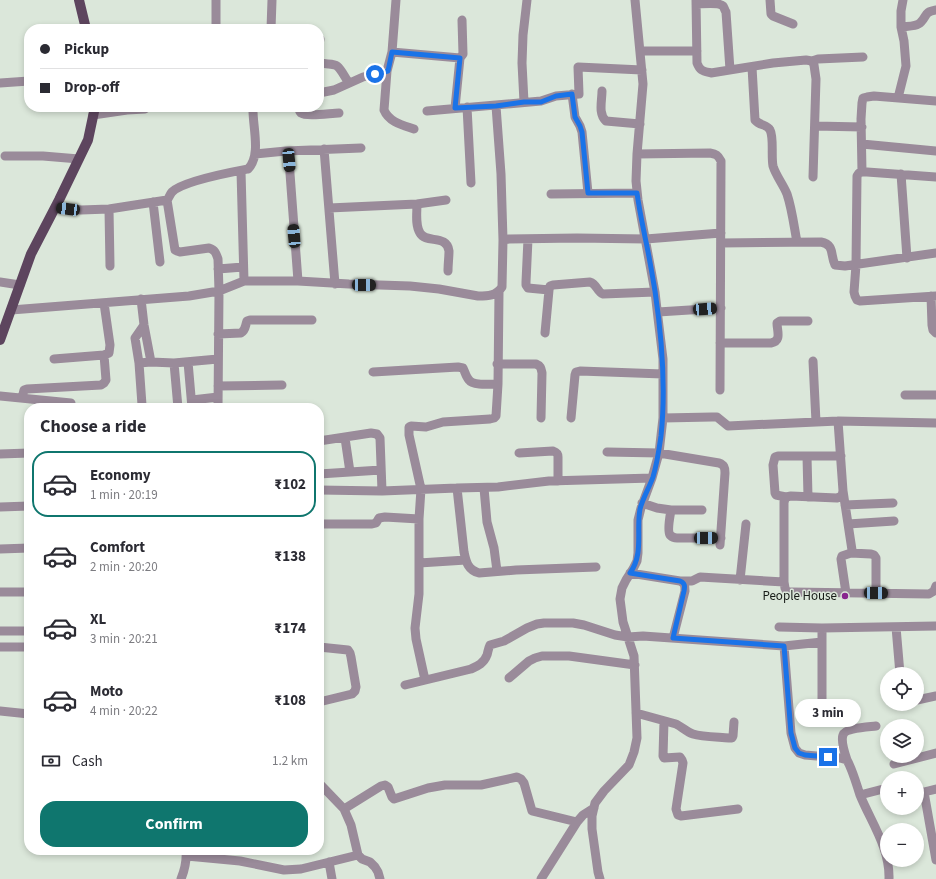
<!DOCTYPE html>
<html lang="en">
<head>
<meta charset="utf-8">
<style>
  :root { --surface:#fff; --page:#f2f2f3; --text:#2b2b33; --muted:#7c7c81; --line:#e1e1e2; --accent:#0f766e }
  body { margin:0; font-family:"Source Sans 3",sans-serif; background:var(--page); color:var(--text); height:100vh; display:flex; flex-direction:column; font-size:15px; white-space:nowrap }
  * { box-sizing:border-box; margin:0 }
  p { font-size:13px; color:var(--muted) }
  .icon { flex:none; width:22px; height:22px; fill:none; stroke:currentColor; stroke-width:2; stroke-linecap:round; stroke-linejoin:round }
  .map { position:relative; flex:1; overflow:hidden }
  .side { position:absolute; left:24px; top:403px; width:300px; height:452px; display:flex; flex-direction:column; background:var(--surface); border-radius:16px; box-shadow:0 2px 6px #0003 }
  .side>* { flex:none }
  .guide { position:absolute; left:24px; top:24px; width:300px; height:88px; border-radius:16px; box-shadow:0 2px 6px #0003; display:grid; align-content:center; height:88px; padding:0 16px; background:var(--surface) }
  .fabs { position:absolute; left:880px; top:667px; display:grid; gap:8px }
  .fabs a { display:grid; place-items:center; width:44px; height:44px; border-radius:50%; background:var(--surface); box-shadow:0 2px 6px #0003; font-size:20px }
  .end { position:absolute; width:18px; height:18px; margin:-9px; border:5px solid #1a73e8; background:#fff; box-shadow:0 0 0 2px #fff }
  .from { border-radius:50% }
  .bubble { position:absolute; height:28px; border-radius:14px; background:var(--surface); box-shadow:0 2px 6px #0003; font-size:13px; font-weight:700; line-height:28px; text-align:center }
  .car { position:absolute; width:12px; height:24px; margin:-12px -6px; border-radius:5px; box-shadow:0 0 3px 1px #0007; background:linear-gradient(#222 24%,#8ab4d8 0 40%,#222 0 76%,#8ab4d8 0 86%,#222 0) }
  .guide b { display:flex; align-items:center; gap:14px; height:38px; font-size:15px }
  .guide b+b { border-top:1px solid var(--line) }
  .guide i { width:10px; height:10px; background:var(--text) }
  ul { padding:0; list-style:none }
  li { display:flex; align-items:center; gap:12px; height:66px; margin:0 8px 6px; padding:0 8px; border:2px solid transparent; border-radius:16px }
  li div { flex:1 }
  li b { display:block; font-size:15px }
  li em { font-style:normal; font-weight:700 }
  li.active { border-color:var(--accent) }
  li>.icon { width:36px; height:36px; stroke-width:1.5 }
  h2 { padding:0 16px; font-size:18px; line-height:48px }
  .pay { display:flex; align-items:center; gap:10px; height:44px; padding:0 16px; font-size:15px }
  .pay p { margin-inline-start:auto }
  .button { display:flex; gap:8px; margin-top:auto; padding:8px 16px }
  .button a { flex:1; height:46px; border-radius:16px; background:var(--accent); color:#fff; font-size:16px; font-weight:700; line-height:46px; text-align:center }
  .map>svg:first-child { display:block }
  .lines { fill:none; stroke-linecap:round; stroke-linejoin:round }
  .minor { stroke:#9a8b9a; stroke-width:9 }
  .major { stroke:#5d455e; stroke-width:10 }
  .route { stroke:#1a73e8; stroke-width:5 }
  .poi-dot { fill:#88258e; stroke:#dbe7da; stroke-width:1.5 }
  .labels { text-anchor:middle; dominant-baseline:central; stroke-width:3; stroke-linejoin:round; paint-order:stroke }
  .poi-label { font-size:13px; fill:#171b17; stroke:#dbe7da; text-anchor:end }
</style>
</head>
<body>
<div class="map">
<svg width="936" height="879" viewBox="0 0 936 879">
  <rect width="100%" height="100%" fill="#dbe7da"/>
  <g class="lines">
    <!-- minor -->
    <path class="minor" d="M216,0V29
      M396,0L392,52L387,71L384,110C389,122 402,125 414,129
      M696,0L697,63C700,71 703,71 711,73L773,63L806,60L812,61L814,65L816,79L813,177
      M770,0L771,14L773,16L793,24
      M696,4C702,4 719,2 723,6C724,7 725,11 726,12L730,70
      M901,27C907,26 917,27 921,22C927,16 924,12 936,10
      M271,29L272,0
      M319,44L320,39
      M640,51H697
      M392,52L460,58L463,54L462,20
      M319,61C323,66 332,62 337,66C342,70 345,78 349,83
      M812,61L818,59L863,57
      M752,67L755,120C760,126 767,124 770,130C774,137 771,156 773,166C776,176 783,184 787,194C792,209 794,226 797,242
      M0,83L29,81
      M602,91C602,101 598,114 606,121L640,124
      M319,93L334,90L363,77L387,71
      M572,94L575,117L580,126L582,132L588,193
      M898,98L906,66L904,41L901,27V11L903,0
      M524,102L522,63L523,35L527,0
      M496,106L501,174L503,240
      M298,107C299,109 299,111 301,113C307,117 331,113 339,113
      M467,107L471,183
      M455,108L460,58
      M427,111L541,101L556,96L579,94L578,67L642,70
      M93,115L127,110L145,109
      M815,126L862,127
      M862,144L936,151
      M324,149L335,284
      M286,151L289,160L298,281
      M255,154L286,151L361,148
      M637,154L710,153C716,154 718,155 721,161L720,390
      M5,156H43L79,159
      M241,171L244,281
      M862,172L861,119L862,103L863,98L867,97L874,96L936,101
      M901,174L907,258
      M936,177L867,172H862L859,173L857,176L856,265L854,292L855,296L857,300L860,301L936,296
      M551,194L637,193
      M153,202L160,262
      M417,204C417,213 415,225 420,233C426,244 447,234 449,251C449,257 448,264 448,271
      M56,207L81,210L109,209L167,200
      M329,208L417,204L446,200
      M109,209L110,266
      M528,239L526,282V285L528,288L549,290
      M721,243L821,242C835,245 830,255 835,265L845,266L936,253
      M218,269L243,267
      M0,282L20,285
      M931,296L932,325L933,330L936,333
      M141,299L144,325L151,362
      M11,310L189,296L219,291L244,281H298L349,284L410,286L439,289L478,296C488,296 496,296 502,287L503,240L509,239L577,238L646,239L721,233
      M658,312L721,308
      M545,333L549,290L550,286L553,285L590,282C597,284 597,292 603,294L655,292
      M218,334L241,333C246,330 245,326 247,321L250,320H312
      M720,343H771C782,341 777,331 777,323L780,321H808
      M54,359L104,355L109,353L110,345L104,303
      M813,361L816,422
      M188,362L192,408
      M139,363L151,362L174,363L218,359
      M174,363L178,408
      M497,364H536C541,366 541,368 542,373L541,418
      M373,372L458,367L463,368C465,372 466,377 469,380C473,386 491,384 498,384
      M218,386L282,385
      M905,395H936
      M0,396L71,403
      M22,398L24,390L27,389L101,385L104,383L106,380L104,355
      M192,400L218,397
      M142,405L139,363L135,338L144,325
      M218,408L219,291L218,259C216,253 215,250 209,248L180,252L177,251L175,250L167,200C169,198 170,194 172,192C183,181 232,172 248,169C262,155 252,125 253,107
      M571,418L575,375L576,372L580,371L663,374
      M663,418L712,417H717L728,426L838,421L936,423
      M838,421L843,491L842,496L837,498L791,496L786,497L784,502V582L785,588L787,592H792L929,594L934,591L936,586
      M345,438L350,472
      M319,441L371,433L377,434L380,438L382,491
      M607,452L659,453L719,463C724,465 725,467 725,473L720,545
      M519,453L553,451C556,452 558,453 558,457V481
      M0,454L29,453
      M807,456L808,497
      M319,474L381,470
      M457,488L464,552C466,562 468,570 479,573L516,570L596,567
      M484,488L487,522L494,548L497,571
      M319,490L382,491L457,488L498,487L549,481L652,478
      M843,491L852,550L851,553L842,556L841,559L846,593
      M786,497L776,495L775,493L773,465L775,457L778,456H841
      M642,503L657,508L671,510H702
      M845,505L893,503
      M0,507L29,506
      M671,510C670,516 667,531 670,535C672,537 674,538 677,538H721
      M319,524H372L376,523L379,518L385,517L419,519
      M848,524L894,521
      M0,549L29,548
      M851,553L871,554L874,555L876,558V593
      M419,563L466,560
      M630,573L680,581C685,583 685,586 685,591L673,638
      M740,580L746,524
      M680,581H692L700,577L784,582
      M0,592H29
      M779,627L822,628L936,626
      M896,627L900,674
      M822,628V701
      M0,631H29
      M784,646L791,733L795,748L799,753L805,755L840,758L847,760C853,771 856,783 860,795C871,822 890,848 889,879
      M0,647H29
      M319,647L348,650L350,653L351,657L356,687L355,691L352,694L319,702
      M509,678L529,661L535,658L542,656H569L635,665
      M425,680L416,639L415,628L419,594V519L421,489L409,435V427L411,426L426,427L443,422L490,419L494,418L496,416L498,384L499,292
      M405,685L471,669C478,666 484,663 487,655C488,652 488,649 490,645L504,641L527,628L537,624L544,623H573L584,625L615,635L628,637L643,636L784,646L822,642
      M917,700L936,696
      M0,711L29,714
      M636,713L676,724C682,727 687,732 693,734C702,737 719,737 729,738H732L733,736L734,722
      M664,721L663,756L664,758L680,757L682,760L683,763L676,809L678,815L681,816L738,809
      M847,760C845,754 841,740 843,735C845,728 869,727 876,726
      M894,764L936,753
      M319,783L344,809L351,825L358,855L362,859L370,862L375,867L378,872L380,879
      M924,792L936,860
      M917,793L924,792L936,789
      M860,795L887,788
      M344,809L381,786L385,785L388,787L392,797L394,799L428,788L445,785H481L517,777L521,779L524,783L532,811L577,822
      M187,856L240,861L284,870L301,869L358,855
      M329,862L332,879
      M181,879C185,869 187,861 186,850
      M541,879L577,822L583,815L594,808
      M600,879L598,872L592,829V816L595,803L604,791L629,765L634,752L637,738L634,656L623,622L620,599L622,588L626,580L633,569L637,561L638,553V520L641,508L652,478L659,453L663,418V359L658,318L655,292L638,200L636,181L637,154L643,84L635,0"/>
    <!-- major -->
    <path class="major" d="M79,0L86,29
      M0,340L31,254L59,200L88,140L95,107"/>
  </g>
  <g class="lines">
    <!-- route -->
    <path class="route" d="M375,74L388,71L392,52L460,58L455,108L496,106L524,102H541L556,96L572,94L575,117L580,126L582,132L588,193H637C639,208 642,222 645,237C649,255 652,273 655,291C662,338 666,389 661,436C659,450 657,464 653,477C649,488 643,498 640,509C636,530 644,554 630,573L680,581C685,583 685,586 684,591L673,638L784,646L791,733L795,748L799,753L805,755L828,757"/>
  </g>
  <!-- markers -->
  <circle class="poi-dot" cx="845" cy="596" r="4"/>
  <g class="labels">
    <!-- poi labels -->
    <g class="poi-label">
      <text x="837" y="596">People House</text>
    </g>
  </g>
</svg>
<div class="fabs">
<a><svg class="icon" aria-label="locate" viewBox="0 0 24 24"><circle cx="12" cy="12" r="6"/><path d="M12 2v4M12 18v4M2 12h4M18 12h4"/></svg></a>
<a><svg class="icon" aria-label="layers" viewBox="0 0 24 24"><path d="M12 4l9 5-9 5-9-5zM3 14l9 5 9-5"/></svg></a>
<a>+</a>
<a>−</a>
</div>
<i class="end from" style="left:375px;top:74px"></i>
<i class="end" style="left:828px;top:757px"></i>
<div class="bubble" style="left:795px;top:699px;width:66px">3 min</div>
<i class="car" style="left:289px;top:160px;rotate:175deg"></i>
<i class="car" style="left:68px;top:209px;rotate:277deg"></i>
<i class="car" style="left:294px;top:236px;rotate:355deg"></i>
<i class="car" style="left:364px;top:285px;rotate:91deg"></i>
<i class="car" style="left:705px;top:309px;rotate:86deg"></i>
<i class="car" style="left:706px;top:538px;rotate:89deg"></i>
<i class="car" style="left:876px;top:593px;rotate:91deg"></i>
<div class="guide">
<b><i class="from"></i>Pickup</b>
<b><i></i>Drop-off</b>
</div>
<section class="side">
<h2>Choose a ride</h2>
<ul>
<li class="active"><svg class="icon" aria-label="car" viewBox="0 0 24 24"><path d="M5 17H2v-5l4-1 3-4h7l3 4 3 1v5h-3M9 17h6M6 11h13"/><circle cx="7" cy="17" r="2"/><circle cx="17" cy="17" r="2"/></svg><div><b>Economy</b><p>1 min · 20:19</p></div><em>₹102</em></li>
<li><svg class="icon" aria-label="car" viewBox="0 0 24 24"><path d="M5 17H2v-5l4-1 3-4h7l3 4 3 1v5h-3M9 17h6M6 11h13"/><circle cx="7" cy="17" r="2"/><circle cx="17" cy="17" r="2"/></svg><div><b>Comfort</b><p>2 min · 20:20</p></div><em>₹138</em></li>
<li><svg class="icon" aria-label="car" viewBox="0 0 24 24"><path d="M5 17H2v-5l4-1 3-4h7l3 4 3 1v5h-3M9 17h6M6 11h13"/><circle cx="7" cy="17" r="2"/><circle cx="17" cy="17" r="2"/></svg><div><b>XL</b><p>3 min · 20:21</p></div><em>₹174</em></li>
<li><svg class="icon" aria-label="car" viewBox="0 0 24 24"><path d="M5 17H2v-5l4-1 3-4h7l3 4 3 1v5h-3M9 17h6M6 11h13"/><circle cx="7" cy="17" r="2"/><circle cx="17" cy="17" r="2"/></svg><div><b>Moto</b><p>4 min · 20:22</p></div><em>₹108</em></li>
</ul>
<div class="pay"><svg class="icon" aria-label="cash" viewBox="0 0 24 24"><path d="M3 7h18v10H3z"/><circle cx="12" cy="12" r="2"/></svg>Cash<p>1.2 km</p></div>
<div class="button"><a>Confirm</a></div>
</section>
</div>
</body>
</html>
